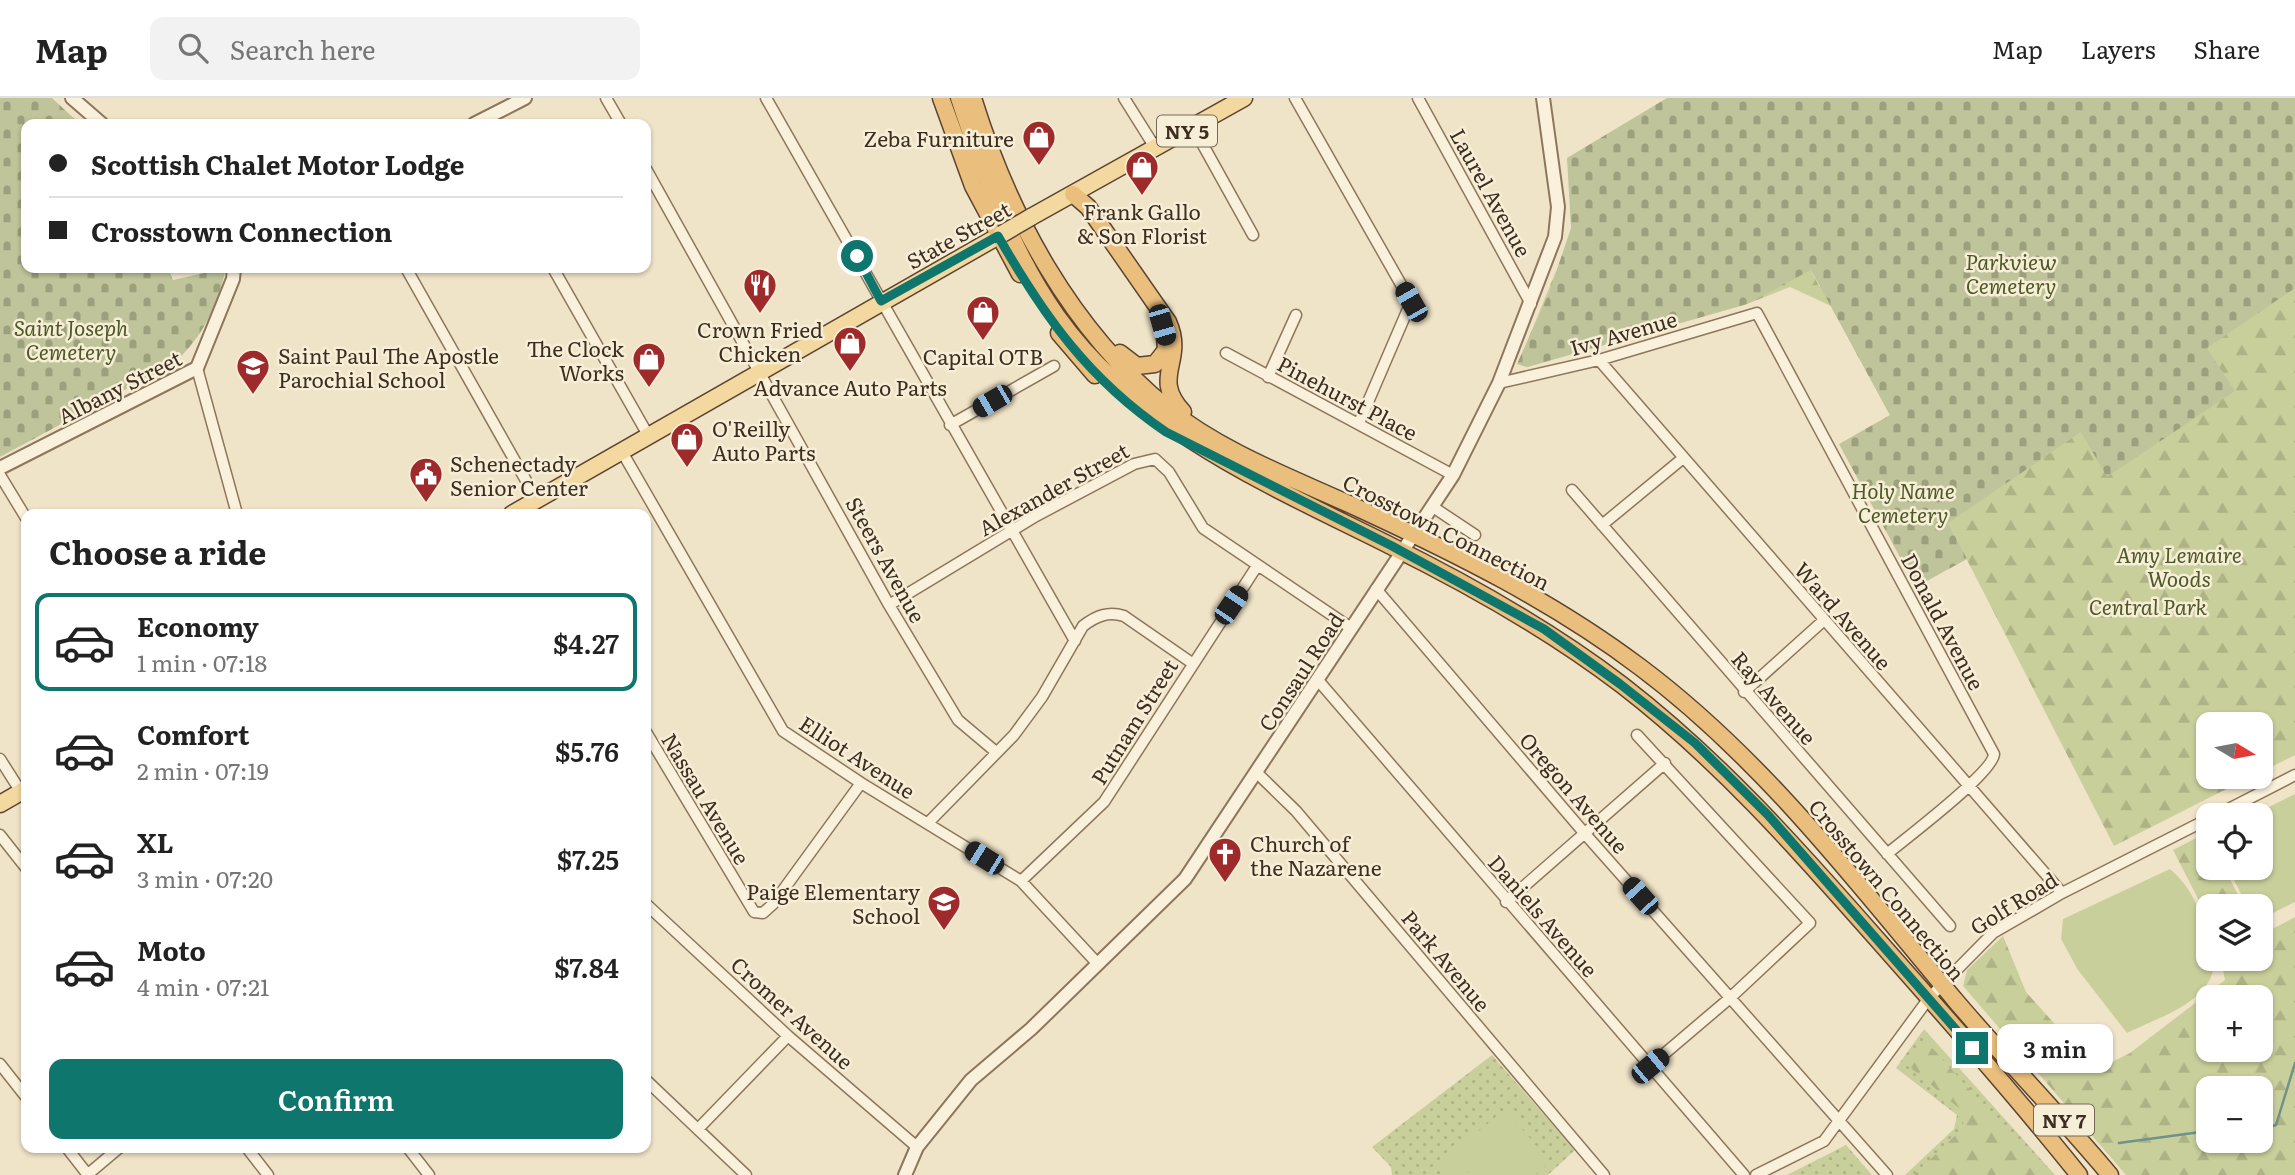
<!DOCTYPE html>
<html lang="en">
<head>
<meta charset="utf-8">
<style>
  :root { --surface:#fff; --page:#f2f2f2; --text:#222; --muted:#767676; --line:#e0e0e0; --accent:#0f766e }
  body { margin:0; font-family:Literata,serif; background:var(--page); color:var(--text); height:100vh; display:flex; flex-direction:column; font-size:26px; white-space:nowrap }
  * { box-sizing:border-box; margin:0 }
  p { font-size:23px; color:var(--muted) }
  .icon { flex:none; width:38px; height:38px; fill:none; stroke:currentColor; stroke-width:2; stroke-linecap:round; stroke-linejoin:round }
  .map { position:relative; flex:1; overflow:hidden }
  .details { position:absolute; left:21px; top:411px; width:630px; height:644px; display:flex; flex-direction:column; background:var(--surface); border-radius:14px; box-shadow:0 2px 5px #0004 }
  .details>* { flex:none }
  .guide { position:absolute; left:21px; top:21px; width:630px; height:154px; border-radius:14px; box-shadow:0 2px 5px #0004; display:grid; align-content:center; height:154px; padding:0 28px; background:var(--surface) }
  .needle { width:46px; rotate:100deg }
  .tools { position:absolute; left:2196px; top:614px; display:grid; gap:14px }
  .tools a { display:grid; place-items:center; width:77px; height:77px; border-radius:14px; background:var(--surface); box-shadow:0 2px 5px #0004; font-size:35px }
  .end { position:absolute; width:32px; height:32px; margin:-16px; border:9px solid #0f766e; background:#fff; box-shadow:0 0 0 4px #fff }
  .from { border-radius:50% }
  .bubble { position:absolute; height:49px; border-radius:14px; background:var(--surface); box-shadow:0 2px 5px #0004; font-size:23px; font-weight:600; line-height:49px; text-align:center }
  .car { position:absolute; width:21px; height:42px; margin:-21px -10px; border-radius:9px; box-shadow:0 0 5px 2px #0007; background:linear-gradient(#222 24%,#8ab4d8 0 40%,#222 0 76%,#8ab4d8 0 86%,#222 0) }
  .guide b { display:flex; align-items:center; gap:24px; height:66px; font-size:26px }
  .guide b+b { border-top:2px solid var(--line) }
  .guide i { width:18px; height:18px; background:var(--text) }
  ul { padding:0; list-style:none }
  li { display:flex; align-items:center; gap:21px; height:98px; margin:0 14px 10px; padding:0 14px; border:4px solid transparent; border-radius:14px }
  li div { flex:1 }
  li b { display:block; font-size:26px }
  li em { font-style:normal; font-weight:600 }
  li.on { border-color:var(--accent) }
  li>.icon { width:63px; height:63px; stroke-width:1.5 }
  h2 { padding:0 28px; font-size:32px; line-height:84px }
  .button { display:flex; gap:14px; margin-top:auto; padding:14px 28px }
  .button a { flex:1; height:80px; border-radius:14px; background:var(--accent); color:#fff; font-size:28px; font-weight:600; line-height:80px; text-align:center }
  header { display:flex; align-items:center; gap:42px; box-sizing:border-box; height:98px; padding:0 35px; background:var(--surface); border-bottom:2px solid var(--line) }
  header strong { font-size:33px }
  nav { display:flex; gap:38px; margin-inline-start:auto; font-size:24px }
  .search { width:490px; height:63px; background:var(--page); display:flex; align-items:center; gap:18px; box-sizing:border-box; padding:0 24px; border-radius:14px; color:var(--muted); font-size:26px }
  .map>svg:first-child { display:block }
  .grass { fill:url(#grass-dots) }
  .forest { fill:url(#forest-firs); fill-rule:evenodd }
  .cemetery { fill:url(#cemetery-stones) }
  .pitch { fill:#c9cf9b }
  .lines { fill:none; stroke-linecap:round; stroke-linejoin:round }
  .stream { stroke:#6f938a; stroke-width:2.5 }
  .minor-casing { stroke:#8d765c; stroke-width:13 }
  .tertiary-casing { stroke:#8d765c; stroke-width:16 }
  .primary-casing { stroke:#5b4430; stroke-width:19 }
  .trunk-casing { stroke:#5b4430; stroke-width:19 }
  .minor { stroke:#faf1dc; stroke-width:10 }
  .tertiary { stroke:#faf1dc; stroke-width:12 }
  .primary { stroke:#f3d9a0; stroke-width:16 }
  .trunk { stroke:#eabe7c; stroke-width:16 }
  .primary-bridge-casing { stroke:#5b4430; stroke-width:19; stroke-linecap:butt }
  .primary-bridge { stroke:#f3d9a0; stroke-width:16 }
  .route { stroke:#0f766e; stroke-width:9 }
  .labels { text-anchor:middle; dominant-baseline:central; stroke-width:5; stroke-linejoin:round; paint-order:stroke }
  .shield { fill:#f7eed8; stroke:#756857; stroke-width:2 }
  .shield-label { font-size:19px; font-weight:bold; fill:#3d2e20 }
  .poi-label { font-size:21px; fill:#3d2e20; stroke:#f7eed8 }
  .street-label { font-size:21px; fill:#3d2e20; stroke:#f7eed8 }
  .park-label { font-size:21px; font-style:italic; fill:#4d5a26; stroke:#f7eed8 }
</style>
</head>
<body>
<header>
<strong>Map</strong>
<div class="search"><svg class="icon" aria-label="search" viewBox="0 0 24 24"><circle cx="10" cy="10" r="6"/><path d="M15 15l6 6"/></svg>Search here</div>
<nav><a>Map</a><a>Layers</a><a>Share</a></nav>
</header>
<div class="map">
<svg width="2295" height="1077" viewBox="0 0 2295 1077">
  <defs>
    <pattern id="grass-dots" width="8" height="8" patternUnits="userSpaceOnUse" patternTransform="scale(1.75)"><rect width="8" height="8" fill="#c9cf9b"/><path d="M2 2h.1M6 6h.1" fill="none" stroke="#aeb285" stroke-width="1.8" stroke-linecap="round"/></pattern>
    <pattern id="forest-firs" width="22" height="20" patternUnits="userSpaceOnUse" patternTransform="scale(1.75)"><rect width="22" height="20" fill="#c9cf9b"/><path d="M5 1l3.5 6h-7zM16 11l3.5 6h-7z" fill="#aeb285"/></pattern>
    <pattern id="cemetery-stones" width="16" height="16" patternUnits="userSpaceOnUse" patternTransform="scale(1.75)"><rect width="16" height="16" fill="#bfc49a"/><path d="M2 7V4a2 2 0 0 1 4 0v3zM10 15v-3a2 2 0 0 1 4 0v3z" fill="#9ca07d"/></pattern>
  </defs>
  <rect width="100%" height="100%" fill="#f0e4c8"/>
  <!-- grass -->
  <path class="grass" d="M1924,931L2055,1077H1905L1954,1031L1957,1017L1896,970Z
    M1492,957L1575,1052L1548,1077H1392L1391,1069L1372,1049Z
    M1846,1047L1872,1077H1787Z"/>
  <!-- forest -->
  <path class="forest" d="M2295,0V657L2261,674V626H2208V679H2250L2114,748L1948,425L1831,208L1790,189L1747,206L1527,269L1518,266L1556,173L1811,172L1819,188L1860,194Z
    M2206,735L2208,770H2224L2244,808H2208V820L2173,752Z
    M2295,819V1077H2126L1963,888L1967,872L2003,838L2026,894L2096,972L2130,955L2225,882L2221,861H2261V837ZM2208,900H2261V952H2208ZM2261,990V1043H2208V990Z
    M1924,941L2038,1067L2046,1077H1914L1961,1032L1966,1016L1906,966Z"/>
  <!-- cemetery -->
  <path class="cemetery" d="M0,0H52L80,26H26V170H168L173,182L226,170C217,209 203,239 173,266L0,359Z
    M1667,0H2295V190L2207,250L2235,293L2107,379L2081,334L1948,425L1967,461L1916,489L1839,346L1890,317L1811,172L1747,206L1527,269L1517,266L1549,195L1571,130L1567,60Z"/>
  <!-- pitch -->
  <path class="pitch" d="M2295,696V804L2261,821V808H2247L2228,770H2261V718L2253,717Z
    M2170,771C2196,793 2208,827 2208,861H2214C2216,903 2159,919 2127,935L2078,872L2061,841L2063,821Z
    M1505,1011L1545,1058V1068L1535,1077H1475L1455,1053Z
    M1451,1055L1470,1077H1446L1437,1067Z"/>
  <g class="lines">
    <!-- stream -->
    <path class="stream" d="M2261,1031L2276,1027L2295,965
      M2119,1045L2208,1033"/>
    <defs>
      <path id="minor" d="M606,0L621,26
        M766,0L1075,543
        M1124,0L1156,51
        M1295,0L1411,204L1359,325
        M1418,0L1531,206
        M1193,29L1253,137
        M646,71L889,507L958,622L996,654
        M406,170L537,402
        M553,170L648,337
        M1226,255L1453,377
        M1599,262L2062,795
        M197,270L237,416
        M1268,279L1296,217
        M1499,285L1599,262L1757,215L1994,656C1993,675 1906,740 1887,756
        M950,327L1054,268
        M621,352L783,633L861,685L1021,783L1097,865
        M0,377L26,420
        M1572,392L1950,828
        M1433,409L1475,437
        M1602,427L1682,361
        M1376,491L1586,737L1887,1077
        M889,507L1036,418L1134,366L1155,361L1169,374L1203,430L1351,530
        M1317,581L1744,1077
        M1744,594L1823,523
        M646,634L754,814L763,815L773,806L861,685
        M1637,637L1810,825L1730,900L1650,968
        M0,661L21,694
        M1256,674L1296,713L1604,1077
        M2215,718L2295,677
        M928,725L1014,637L1042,599L1083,528C1096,518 1108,513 1124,518L1192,565
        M0,737L26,770
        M1021,783L1104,704L1257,468
        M1506,804L1665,665
        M646,806L788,938L917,1049
        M0,966L26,999
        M646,982L746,1077
        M698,1031L788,938
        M67,1050L88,1077
        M247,1050L268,1077
        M408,1050L429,1077
        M87,1077L119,1050
        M1756,1077L1824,1043L1929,900L1993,835L2062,795L2208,721"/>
      <path id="tertiary" d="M72,0L102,26
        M474,26L525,0
        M0,370L197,270L233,181L234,170
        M905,1077L917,1049L971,982L1031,931L1185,781L1453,377L1499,285L1555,139L1558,109L1543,0"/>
      <path id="primary" d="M1031,119L1244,0
        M512,416L1002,136
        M0,706L26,691"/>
      <path id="trunk" d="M941,0L973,88L1020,176
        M959,0C984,75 1011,153 1057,218C1137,331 1269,387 1389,447C1470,487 1550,532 1622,587C1718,661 1796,749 1876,840C1945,918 2014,996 2079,1077
        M973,0C1009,117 1071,232 1167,310C1223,355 1295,381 1360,411C1457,456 1554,504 1640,569C1763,661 1857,785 1955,902C2005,961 2060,1017 2110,1077
        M1073,96L1088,109L1168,224C1186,264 1150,278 1183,314
        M1059,235L1095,277
        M1120,255L1137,268L1155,266L1166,252L1165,238"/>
    </defs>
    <!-- minor casing -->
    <use href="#minor" class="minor-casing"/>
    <!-- tertiary casing -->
    <use href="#tertiary" class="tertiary-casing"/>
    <!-- primary casing -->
    <use href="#primary" class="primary-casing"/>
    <!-- trunk casing -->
    <use href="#trunk" class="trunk-casing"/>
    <!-- minor -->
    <use href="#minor" class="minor"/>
    <!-- tertiary -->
    <use href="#tertiary" class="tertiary"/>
    <!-- primary -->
    <use href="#primary" class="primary"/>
    <!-- trunk -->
    <use href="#trunk" class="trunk"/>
    <defs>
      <path id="primary-bridge" d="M1002,136L1031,119"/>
    </defs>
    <!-- primary-bridge casing -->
    <use href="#primary-bridge" class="primary-bridge-casing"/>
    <!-- primary-bridge -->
    <use href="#primary-bridge" class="primary-bridge"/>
  </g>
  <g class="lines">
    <!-- route -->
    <path class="route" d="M857,158L881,203L998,138C1044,218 1088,281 1166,334L1392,448L1544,531L1620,586L1695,645L1768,717L1972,950"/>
  </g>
  <!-- icons -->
  <defs>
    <symbol id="shop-pin" viewBox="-11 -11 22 30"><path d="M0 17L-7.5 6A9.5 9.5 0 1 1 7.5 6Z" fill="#9e2a2b" stroke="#f7eed8"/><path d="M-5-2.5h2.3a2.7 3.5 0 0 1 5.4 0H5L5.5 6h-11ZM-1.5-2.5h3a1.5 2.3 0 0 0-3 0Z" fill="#fff"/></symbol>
    <symbol id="restaurant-pin" viewBox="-11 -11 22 30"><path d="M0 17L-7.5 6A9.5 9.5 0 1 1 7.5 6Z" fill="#9e2a2b" stroke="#f7eed8"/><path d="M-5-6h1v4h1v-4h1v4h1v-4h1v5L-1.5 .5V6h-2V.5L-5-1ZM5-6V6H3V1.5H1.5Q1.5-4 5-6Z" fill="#fff"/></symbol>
    <symbol id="school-pin" viewBox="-11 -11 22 30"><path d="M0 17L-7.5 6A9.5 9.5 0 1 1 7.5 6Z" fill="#9e2a2b" stroke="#f7eed8"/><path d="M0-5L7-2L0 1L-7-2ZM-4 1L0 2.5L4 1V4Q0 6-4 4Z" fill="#fff"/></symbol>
    <symbol id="civic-pin" viewBox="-11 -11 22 30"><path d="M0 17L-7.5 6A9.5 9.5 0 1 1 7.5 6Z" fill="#9e2a2b" stroke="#f7eed8"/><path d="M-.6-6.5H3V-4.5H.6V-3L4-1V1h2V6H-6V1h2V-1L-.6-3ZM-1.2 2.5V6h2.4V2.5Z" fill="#fff"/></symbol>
    <symbol id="church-pin" viewBox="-11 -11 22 30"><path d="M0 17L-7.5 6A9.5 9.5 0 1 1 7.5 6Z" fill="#9e2a2b" stroke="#f7eed8"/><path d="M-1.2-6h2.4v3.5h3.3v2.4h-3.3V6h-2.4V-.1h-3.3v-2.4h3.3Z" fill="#fff"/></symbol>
  </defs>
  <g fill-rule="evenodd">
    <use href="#shop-pin" x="1020" y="20" width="38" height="52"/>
    <use href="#shop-pin" x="1123" y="50" width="38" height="52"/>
    <use href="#restaurant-pin" x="741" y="168" width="38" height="52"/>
    <use href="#shop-pin" x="964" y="195" width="38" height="52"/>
    <use href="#shop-pin" x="831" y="226" width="38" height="52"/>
    <use href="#shop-pin" x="630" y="242" width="38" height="52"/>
    <use href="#school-pin" x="234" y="249" width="38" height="52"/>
    <use href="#shop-pin" x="668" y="322" width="38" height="52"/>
    <use href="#civic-pin" x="407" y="357" width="38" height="52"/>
    <use href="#church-pin" x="1206" y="737" width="38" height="52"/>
    <use href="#school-pin" x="925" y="785" width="38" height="52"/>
  </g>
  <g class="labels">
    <!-- shield labels -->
    <g class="shield">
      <rect x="1157" y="17.5" width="60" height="31" rx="5"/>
      <rect x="2034" y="1006.5" width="60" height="31" rx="5"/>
    </g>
    <g class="shield-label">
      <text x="1187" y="33">NY 5</text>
      <text x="2064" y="1022">NY 7</text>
    </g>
    <!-- poi labels -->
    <g class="poi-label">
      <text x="1014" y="39" text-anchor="end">Zeba Furniture</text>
      <text x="1142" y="112">Frank Gallo<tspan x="1142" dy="24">&amp; Son Florist</tspan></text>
      <text x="760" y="230">Crown Fried<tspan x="760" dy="24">Chicken</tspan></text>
      <text x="624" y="249" text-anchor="end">The Clock<tspan x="624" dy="24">Works</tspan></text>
      <text x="278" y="256" text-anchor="start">Saint Paul The Apostle<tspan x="278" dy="24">Parochial School</tspan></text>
      <text x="983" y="257">Capital OTB</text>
      <text x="850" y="288">Advance Auto Parts</text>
      <text x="712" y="329" text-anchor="start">O'Reilly<tspan x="712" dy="24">Auto Parts</tspan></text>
      <text x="450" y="364" text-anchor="start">Schenectady<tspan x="450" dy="24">Senior Center</tspan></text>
      <text x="1250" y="744" text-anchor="start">Church of<tspan x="1250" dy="24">the Nazarene</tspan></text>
      <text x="920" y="792" text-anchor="end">Paige Elementary<tspan x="920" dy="24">School</tspan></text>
    </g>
    <!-- street labels -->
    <g class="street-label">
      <text transform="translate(1492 94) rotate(61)">Laurel Avenue</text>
      <text transform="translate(958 136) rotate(-29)">State Street</text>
      <text transform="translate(1623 234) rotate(-16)">Ivy Avenue</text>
      <text transform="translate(119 288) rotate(-27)">Albany Street</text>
      <text transform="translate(1348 299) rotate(28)">Pinehurst Place</text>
      <text transform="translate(1053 390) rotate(-29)">Alexander Street</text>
      <text transform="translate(1447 433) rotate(27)">Crosstown Connection</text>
      <text transform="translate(887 461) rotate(61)">Steers Avenue</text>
      <text transform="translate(1844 517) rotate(49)">Ward Avenue</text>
      <text transform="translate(1944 523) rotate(62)">Donald Avenue</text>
      <text transform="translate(1300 573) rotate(-57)">Consaul Road</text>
      <text transform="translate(1775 599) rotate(49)">Ray Avenue</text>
      <text transform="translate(1133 623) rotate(-58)">Putnam Street</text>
      <text transform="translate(858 658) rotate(33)">Elliot Avenue</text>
      <text transform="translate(1575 694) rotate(49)">Oregon Avenue</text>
      <text transform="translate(707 700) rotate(59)">Nassau Avenue</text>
      <text transform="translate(1888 791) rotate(50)">Crosstown Connection</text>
      <text transform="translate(2013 804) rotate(-32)">Golf Road</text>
      <text transform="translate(1544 817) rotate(49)">Daniels Avenue</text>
      <text transform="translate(1447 862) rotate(50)">Park Avenue</text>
      <text transform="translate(793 914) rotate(42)">Cromer Avenue</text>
    </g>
    <!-- park labels -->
    <g class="park-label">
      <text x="2011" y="162">Parkview<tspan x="2011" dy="24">Cemetery</tspan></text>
      <text x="71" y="228">Saint Joseph<tspan x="71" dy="24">Cemetery</tspan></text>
      <text x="1903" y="391">Holy Name<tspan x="1903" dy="24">Cemetery</tspan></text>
      <text x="2179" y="455">Amy Lemaire<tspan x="2179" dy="24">Woods</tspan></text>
      <text x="2148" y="507">Central Park</text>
    </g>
  </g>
</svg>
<div class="tools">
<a><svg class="needle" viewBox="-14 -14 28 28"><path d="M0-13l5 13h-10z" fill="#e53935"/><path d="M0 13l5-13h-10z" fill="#767676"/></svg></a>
<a><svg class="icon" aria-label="locate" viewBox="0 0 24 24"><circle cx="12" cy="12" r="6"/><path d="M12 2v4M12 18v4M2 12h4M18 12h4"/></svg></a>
<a><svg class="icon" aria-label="layers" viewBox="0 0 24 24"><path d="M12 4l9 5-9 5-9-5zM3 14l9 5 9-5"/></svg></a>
<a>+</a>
<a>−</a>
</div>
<i class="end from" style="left:857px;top:158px"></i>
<i class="end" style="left:1972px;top:950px"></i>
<div class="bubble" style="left:1997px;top:926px;width:116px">3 min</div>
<i class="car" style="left:1411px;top:204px;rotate:330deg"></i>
<i class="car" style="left:1162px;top:227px;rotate:164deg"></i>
<i class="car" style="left:992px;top:303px;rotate:240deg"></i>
<i class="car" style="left:1231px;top:507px;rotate:34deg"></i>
<i class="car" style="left:984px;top:760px;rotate:302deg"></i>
<i class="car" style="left:1640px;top:798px;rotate:318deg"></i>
<i class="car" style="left:1650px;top:968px;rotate:50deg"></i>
<div class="guide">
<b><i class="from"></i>Scottish Chalet Motor Lodge</b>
<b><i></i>Crosstown Connection</b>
</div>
<section class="details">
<h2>Choose a ride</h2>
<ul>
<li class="on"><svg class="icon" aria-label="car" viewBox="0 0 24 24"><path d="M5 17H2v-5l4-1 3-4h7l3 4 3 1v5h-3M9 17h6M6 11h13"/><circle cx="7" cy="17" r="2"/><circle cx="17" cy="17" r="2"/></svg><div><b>Economy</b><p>1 min · 07:18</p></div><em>$4.27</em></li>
<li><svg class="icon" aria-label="car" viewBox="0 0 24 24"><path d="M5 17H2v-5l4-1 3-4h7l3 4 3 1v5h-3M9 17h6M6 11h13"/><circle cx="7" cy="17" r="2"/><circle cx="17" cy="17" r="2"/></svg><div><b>Comfort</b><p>2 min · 07:19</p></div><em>$5.76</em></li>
<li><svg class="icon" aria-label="car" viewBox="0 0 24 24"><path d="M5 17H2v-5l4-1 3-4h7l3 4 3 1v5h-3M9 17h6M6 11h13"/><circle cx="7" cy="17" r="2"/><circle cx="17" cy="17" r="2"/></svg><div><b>XL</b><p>3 min · 07:20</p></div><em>$7.25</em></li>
<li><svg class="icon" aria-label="car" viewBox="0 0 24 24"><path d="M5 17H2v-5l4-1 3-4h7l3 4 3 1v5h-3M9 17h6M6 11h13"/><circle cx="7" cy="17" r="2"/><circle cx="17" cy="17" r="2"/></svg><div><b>Moto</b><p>4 min · 07:21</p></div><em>$7.84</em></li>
</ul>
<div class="button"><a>Confirm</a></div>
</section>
</div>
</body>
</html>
